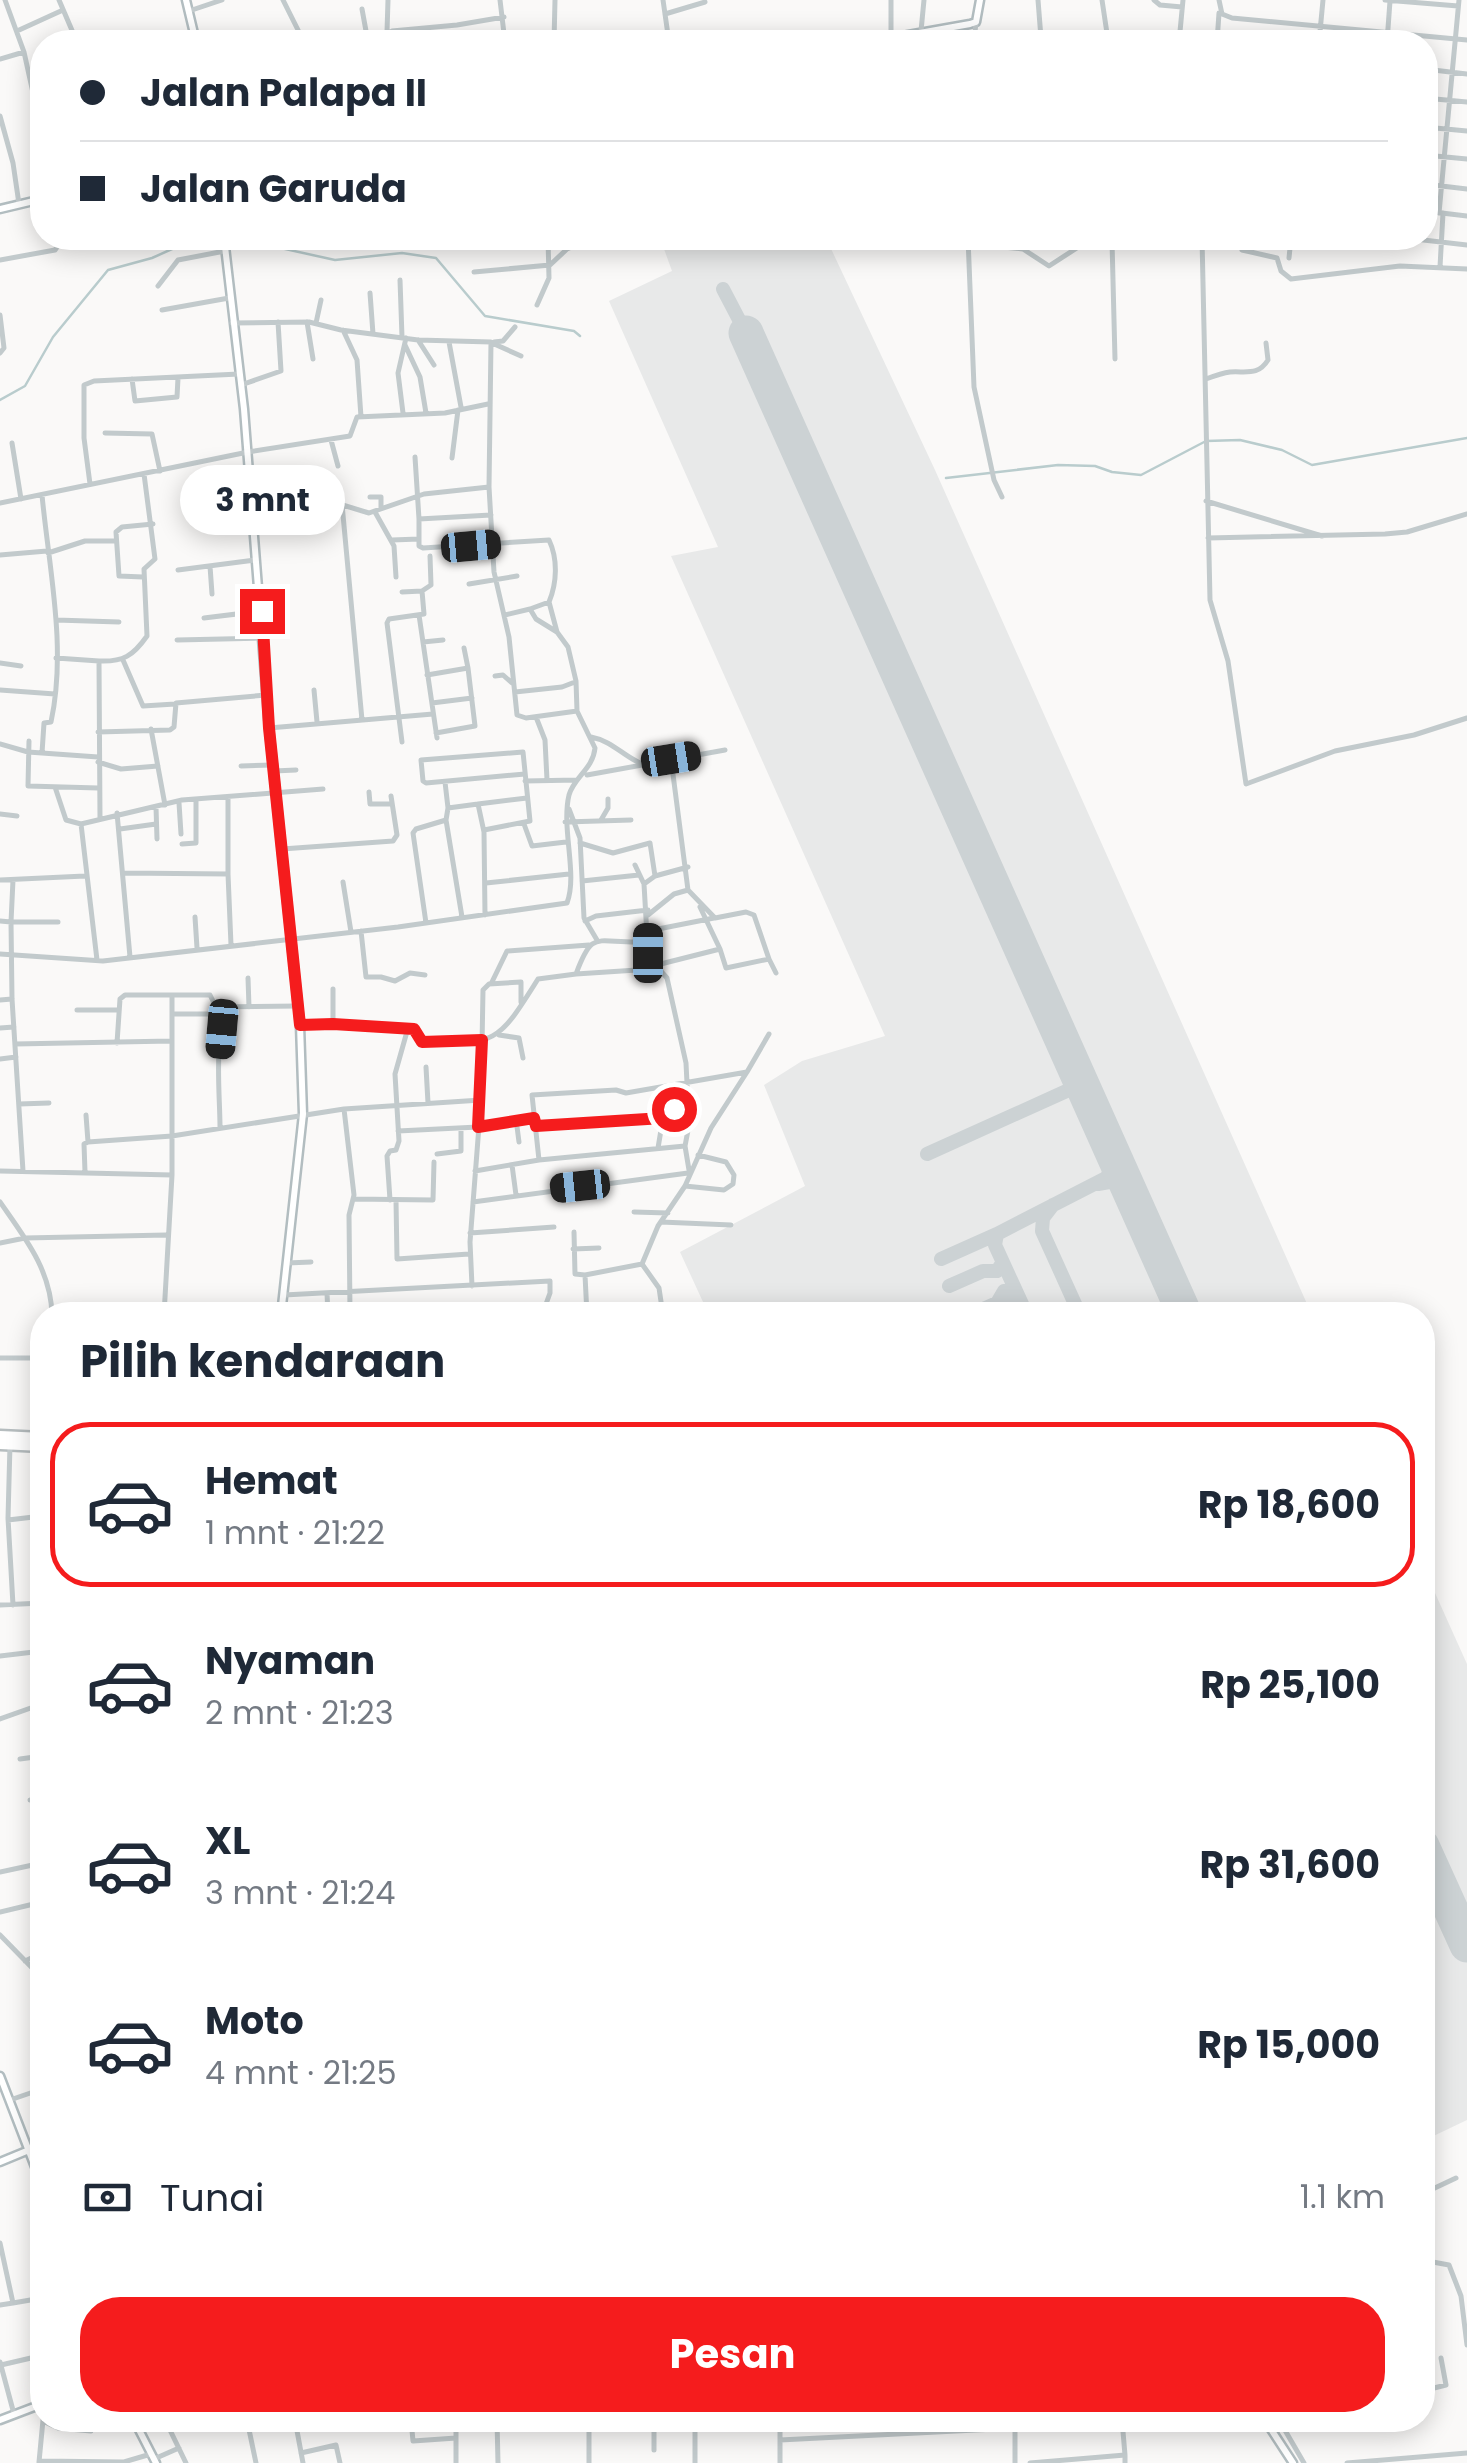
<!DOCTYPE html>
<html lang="id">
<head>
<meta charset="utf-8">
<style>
  :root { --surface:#fff; --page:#f6f6f7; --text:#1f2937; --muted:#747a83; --line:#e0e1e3; --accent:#f51c1d }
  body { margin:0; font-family:Poppins,sans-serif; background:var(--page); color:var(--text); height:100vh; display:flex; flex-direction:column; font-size:38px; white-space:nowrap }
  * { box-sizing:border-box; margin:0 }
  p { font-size:32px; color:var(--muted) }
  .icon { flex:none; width:55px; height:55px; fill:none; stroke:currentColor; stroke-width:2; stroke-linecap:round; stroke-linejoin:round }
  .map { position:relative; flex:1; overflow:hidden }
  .side { position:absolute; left:30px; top:1302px; width:1405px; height:1130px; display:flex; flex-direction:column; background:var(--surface); border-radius:40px; box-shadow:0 5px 25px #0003 }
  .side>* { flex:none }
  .top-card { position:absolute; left:30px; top:30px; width:1408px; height:220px; border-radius:40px; box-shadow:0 5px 25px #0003; display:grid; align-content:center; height:220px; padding:0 50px; background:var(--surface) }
  .end { position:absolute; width:45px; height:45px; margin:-22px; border:12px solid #f51c1d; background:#fff; box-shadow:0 0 0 5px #fff }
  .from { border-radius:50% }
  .bubble { position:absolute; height:70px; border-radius:35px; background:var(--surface); box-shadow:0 5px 25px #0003; font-size:32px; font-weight:700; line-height:70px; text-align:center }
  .car { position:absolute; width:30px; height:60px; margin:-30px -15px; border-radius:12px; box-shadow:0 0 8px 2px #0007; background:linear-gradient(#222 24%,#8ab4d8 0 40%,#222 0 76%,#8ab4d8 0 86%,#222 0) }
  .top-card b { display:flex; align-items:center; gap:35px; height:95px; font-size:38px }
  .top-card b+b { border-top:2px solid var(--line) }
  .top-card i { width:25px; height:25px; background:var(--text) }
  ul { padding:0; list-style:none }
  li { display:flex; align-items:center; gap:30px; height:165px; margin:0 20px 15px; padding:0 30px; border:5px solid transparent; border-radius:40px }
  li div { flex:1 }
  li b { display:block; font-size:38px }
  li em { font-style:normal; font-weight:700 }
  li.active { border-color:var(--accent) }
  li>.icon { width:90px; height:90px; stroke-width:1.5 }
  h2 { padding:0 50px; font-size:45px; line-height:120px }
  .pay { display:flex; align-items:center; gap:25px; height:110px; padding:0 50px; font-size:38px }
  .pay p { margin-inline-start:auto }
  .button { display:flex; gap:20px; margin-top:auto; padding:20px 50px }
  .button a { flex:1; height:115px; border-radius:40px; background:var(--accent); color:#fff; font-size:40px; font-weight:700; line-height:115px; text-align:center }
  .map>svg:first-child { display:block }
  .built { fill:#e8e9e9 }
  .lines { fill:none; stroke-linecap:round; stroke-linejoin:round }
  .stream { stroke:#b9cccd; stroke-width:2.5 }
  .taxiway { stroke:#ccd2d4; stroke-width:14 }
  .runway { stroke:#ccd2d4; stroke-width:35 }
  .secondary-casing { stroke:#b2bdc0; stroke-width:11 }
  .highway-casing { stroke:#b6bdbf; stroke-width:15 }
  .street { stroke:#c2cacc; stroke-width:5 }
  .secondary { stroke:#fff; stroke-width:6 }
  .highway { stroke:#fff; stroke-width:10 }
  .route { stroke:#f51c1d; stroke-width:12 }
</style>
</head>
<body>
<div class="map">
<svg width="1467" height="2463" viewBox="0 0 1467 2463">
  <rect width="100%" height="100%" fill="#faf9f8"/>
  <!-- built -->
  <path class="built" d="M660,238H743L744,240L826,238L935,470L1312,1315H709L680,1252L805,1186L764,1085L802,1061L885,1036L671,556L718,547L609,301L672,271Z
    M1422,1564L1467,1664V2120L1423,2141Z"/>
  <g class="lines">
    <!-- stream -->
    <path class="stream" d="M229,243H258L335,260L402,253L436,258L485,316L574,331L580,336
      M0,400L25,386L53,337L108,270L152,258L181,245L221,244
      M946,478L1058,465L1095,466L1112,472L1141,475L1206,441L1240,440L1282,450L1312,465L1467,438"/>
    <!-- taxiway -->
    <path class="taxiway" d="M723,289L746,333
      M927,1154L1082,1084
      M1098,1184L1115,1181L1128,1188
      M1053,1205L1043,1218L1042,1231L1080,1315
      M941,1259L997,1234
      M949,1286L983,1271H997L1003,1262
      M970,1315L997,1303L1004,1291L1017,1293L1009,1306L997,1303
      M1027,1315L995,1245L997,1234L1106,1178L1112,1169V1152"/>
    <!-- runway -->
    <path class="runway" d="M746,333L1185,1315
      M1422,1846L1467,1945"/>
    <defs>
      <path id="secondary" d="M186,0L196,42
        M869,42L970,24L976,22L980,0
        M0,209L42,199
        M224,238L244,409L269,728L300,1025L303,1114L281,1315
        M0,2076L42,2185
        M0,2162L29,2150
        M0,2420L42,2404
        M134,2420L156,2463
        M1265,2420L1293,2463"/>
      <path id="highway" d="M0,1436L42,1438
        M0,1444L42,1446"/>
    </defs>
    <!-- secondary casing -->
    <use href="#secondary" class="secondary-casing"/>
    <!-- highway casing -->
    <use href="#highway" class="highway-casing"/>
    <!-- street -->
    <path class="street" d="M5,0L24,52L37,111L42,115
      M59,0L77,42
      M283,0L304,42
      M500,0L505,42
      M663,0L669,42
      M1038,0L1041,38
      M1102,0L1108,40
      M1154,0L1160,5L1182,7
      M1219,0L1222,14L1232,18L1467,40
      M1385,0L1458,6
      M362,9L368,42
      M189,11L222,0
      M665,14L705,2
      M17,31L63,10
      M921,31L924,0
      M387,32L388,0
      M234,40L235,42
      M1108,40L1143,39L1151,42
      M168,42L193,32
      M385,42L386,35L392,31L457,25L504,17
      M554,42L555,0
      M891,42V0
      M974,42L976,22
      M998,42L1063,34L1071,42
      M1179,42L1183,0
      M1217,42L1219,13
      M1319,42L1323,0
      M1387,42L1390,1
      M0,59L24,52
      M1425,69L1467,74
      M1425,98L1467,102
      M0,116L13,163L19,204
      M1425,127L1467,131
      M1425,155L1467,159
      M1425,184L1467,189
      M1425,211L1467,216
      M1439,213L1459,0
      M443,238L454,242L538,238
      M968,238L974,387L994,480L1002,497
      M994,238L1003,247L1023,249L1049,266L1086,242L1116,241L1117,238
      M1202,238L1210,600L1228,661L1246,784L1335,751L1414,735L1467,718
      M1240,238L1242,250L1277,258L1281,271L1291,279L1400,266L1467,269
      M1406,238L1467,245
      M1112,241L1115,359
      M1242,250L1250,238
      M1289,258L1291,238
      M0,260L55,250L63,238
      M1440,267L1443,213
      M474,272L550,265L567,249L593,238
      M400,280L402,337
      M158,286L178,260L225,251
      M370,293L373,334
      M537,305L549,278L548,238
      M162,310L229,298
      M0,315L4,348L0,353
      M307,322L313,359
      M232,323L309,322L341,330L418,340L491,342L489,487L494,572L509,637L517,715L526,718L577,711
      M316,323L321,300
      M343,330L357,360L361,417
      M418,340L434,365
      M449,342L461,407
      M494,342L503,341L515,327
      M492,343L521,356
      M405,345L420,377L426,413
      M132,379L135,401L177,397L178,378
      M1206,379C1214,376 1222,373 1230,372C1247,371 1258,376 1268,360L1266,343
      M241,385L281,371L278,322
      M403,413L398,373L406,338
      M105,433L152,434L160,471
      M331,440L338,466
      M12,443L21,499
      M415,457L419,519L491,515
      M452,458L458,410
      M90,484L84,438V385L94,381L239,374
      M370,497H381V508
      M1206,501L1322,536
      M0,503L248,452L350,436L357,417L445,413L488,404
      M342,504L362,720
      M253,507L336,503L369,513L424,494L489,487
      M375,512L394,546L396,577
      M419,519V546L423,548L549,540C558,559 557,583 549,602
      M1208,538L1385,534L1407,532L1467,514
      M392,540L419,539
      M48,553L85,541H116
      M0,555L47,551
      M210,566L212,594
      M178,570L255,560
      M143,577L119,576L116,532L122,527L153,524
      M469,584L517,576
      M422,591L431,585L430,556
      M530,609L549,602L557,632
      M419,615L437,738
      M204,618L261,611
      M56,620L119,622
      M177,640L263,638
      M423,642L443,640
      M464,648L468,668
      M56,658L99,661L100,819
      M123,660L143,706L175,704
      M99,661C123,662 133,656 147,636L144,569L155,559L144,474
      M0,663L21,666
      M427,675L468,668L475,726L436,733
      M495,676L503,675L512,683
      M0,690L55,694
      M314,690L317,722
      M515,692L562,687L575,682
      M432,703L472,698
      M536,717L545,740L547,780
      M269,728L433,714
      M151,729L165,805
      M98,732L170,730L174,727L176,703L266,695
      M591,737C612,741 622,755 640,763
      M29,741L28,786L98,788
      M402,742L387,623L389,619L424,614L422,591L402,592
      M0,744L28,752L98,757
      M42,753L44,723L51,722C67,648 49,569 42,495
      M671,759L688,890
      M98,762L121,769L158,766
      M241,766L273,765
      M274,771L296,770
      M587,775L725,750
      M525,781L577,780
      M445,782L448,808
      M55,787L66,820L81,824L182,800L323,789
      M369,792L370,804H392
      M228,798V874
      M179,803L181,834
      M156,807L157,839
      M569,809L580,838L584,918L597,940
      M117,813L130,957
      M0,814L17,816
      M446,820L462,917
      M601,820L608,808V799
      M565,822L631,820
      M81,824L97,960
      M524,824L532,846L566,842
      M120,829L156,824
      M484,830L530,821L523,752L421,760L423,781L426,783L525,774
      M580,843L613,853L650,843L655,876
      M182,844L196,843V799
      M282,849L393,841L397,835L391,796
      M635,865L644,884
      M123,873L228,874L231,945
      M0,880L85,876
      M13,880L11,922H58
      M582,881L639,875
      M343,882L351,932
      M486,883L569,874
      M700,907L720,949
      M485,915L484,832L478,804L527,798
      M195,917L197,948
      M0,921L11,922L12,999L23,1171
      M585,921L596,916L648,910
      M426,923L413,833L416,829L446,820L448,808L478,804
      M361,931L366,977H381L395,981L410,973L425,975
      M648,931L714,918
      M635,942L667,978L686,1063L689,1124
      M648,953L644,884L655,876L688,867
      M0,954L103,961L398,927L567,903C578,874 561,829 569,795C574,777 593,769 595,748L577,711L576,681L568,647L557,632L536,619L530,609L505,615
      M769,959L776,973
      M576,974L637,970L720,949L726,968L769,959L754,915L746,912L715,918L688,890L674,894L648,915
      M248,978L249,1007
      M491,984L507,951L589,945
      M0,1000L12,999
      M77,1010H119
      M172,1014H209
      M333,1024V989
      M300,1025L333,1024L414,1029L422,1042C498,1047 500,1039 538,979L576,974C592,931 595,942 635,942L648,931
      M0,1028L14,1027
      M499,1035L519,1038L523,1058
      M117,1043L120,999L125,995H210L216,1007L298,1006
      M15,1044L171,1041
      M0,1059L16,1057
      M426,1067L428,1103
      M19,1104L49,1103
      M86,1115L88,1142
      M516,1119L519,1142
      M535,1126L663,1118L689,1125L685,1146L689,1170
      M220,1127C220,1094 213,1036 229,1008
      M398,1131L478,1127L534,1117
      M658,1148L663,1118C677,1111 679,1097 668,1086
      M437,1154L461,1151V1128
      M539,1160L532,1095L616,1090L626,1093L747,1072L769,1034
      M512,1165L516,1195
      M0,1171L172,1175
      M475,1171L539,1160L685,1146
      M85,1172L84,1144L88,1142L172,1136L344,1109L481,1100
      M685,1186L724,1190L733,1184L734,1175L726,1162L698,1155
      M353,1199L433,1200L434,1162
      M390,1200L387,1156L390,1151L396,1150L399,1141L395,1074L408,1028
      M396,1200L397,1259L469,1254
      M0,1202C25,1238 51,1270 52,1315
      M473,1202L688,1173
      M634,1212L668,1213
      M661,1222L731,1225
      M574,1232L575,1274L585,1275L642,1264L658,1226L685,1186L711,1128L747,1072
      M470,1233L554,1227
      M0,1243L25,1238L166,1235
      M573,1249L599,1248
      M287,1263L311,1262
      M642,1264L659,1288L663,1315
      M585,1275L587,1315
      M472,1286L470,1242L481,1100L483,990L489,984L521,982V1002
      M327,1293L328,1315
      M284,1295L550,1281V1293L542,1315
      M164,1315L172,1175V996
      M339,1315L350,1312L349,1215L354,1195L344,1109
      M0,1358H42
      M10,1445L8,1518L13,1605
      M8,1520L42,1516
      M0,1605L42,1603
      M0,1656L42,1651
      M0,1719L42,1704
      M20,1759L42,1756
      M30,1800L42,1799
      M42,1849V1854
      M0,1872L42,1863
      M0,1912L42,1902
      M0,1935L42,1978
      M25,1961L42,1953
      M10,2100L42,2089
      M29,2150L42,2145
      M1422,2194L1456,2178
      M0,2243L13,2303L42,2298
      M1422,2260L1449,2265L1461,2296L1467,2345
      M0,2305L13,2303
      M0,2362L14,2414
      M1,2365L31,2358
      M1422,2391L1446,2385L1441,2358
      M247,2420L256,2463
      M295,2420L303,2463
      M411,2420L413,2441L456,2438
      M456,2420V2463
      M497,2420L498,2463
      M780,2420V2463
      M1015,2420V2463
      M1122,2420L1125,2455
      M1279,2420L1304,2463
      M43,2421L58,2428L91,2431
      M323,2422V2420
      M497,2424L696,2426
      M589,2426V2463
      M654,2427V2450
      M1052,2427L1123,2425
      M1283,2427L1312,2420
      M169,2428L186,2463
      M780,2440L1015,2428
      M301,2453L336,2445L340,2463
      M154,2459L179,2448
      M40,2461L124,2462L151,2454
      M39,2462L43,2420
      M695,2463V2420
      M1030,2463L1125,2455V2463
      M1347,2463L1467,2453"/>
    <!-- secondary -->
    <use href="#secondary" class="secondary"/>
    <!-- highway -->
    <use href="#highway" class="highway"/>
  </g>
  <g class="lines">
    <!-- route -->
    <path class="route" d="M262,611L269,728L300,1025L333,1024L414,1029L422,1042L482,1040L478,1127L534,1118L536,1126L663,1118L674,1109"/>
  </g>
</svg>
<i class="end from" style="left:674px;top:1109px"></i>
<i class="end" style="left:262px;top:611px"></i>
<div class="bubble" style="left:180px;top:465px;width:165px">3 mnt</div>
<i class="car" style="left:471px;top:546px;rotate:85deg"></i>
<i class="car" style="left:671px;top:759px;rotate:81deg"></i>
<i class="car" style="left:648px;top:953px;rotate:0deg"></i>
<i class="car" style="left:222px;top:1029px;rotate:185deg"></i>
<i class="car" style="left:580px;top:1186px;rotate:264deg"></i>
<div class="top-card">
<b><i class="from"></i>Jalan Palapa II</b>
<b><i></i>Jalan Garuda</b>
</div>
<section class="side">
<h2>Pilih kendaraan</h2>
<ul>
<li class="active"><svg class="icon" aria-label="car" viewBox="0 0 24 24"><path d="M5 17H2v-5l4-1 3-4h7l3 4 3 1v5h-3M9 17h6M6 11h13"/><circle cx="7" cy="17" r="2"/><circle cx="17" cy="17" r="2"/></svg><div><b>Hemat</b><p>1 mnt · 21:22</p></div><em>Rp 18,600</em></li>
<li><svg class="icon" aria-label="car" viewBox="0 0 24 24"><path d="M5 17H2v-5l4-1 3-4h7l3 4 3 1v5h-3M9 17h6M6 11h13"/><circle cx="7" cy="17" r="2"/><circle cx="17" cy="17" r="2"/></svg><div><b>Nyaman</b><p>2 mnt · 21:23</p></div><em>Rp 25,100</em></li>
<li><svg class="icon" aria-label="car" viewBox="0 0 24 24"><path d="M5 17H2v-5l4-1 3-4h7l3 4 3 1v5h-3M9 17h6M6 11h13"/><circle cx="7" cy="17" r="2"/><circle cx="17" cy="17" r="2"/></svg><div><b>XL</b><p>3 mnt · 21:24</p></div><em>Rp 31,600</em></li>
<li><svg class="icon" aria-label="car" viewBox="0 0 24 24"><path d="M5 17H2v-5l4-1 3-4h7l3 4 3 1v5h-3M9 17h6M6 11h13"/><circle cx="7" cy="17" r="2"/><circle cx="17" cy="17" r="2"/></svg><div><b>Moto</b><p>4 mnt · 21:25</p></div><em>Rp 15,000</em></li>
</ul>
<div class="pay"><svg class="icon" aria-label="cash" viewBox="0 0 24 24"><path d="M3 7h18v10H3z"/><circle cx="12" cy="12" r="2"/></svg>Tunai<p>1.1 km</p></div>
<div class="button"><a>Pesan</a></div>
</section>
</div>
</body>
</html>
